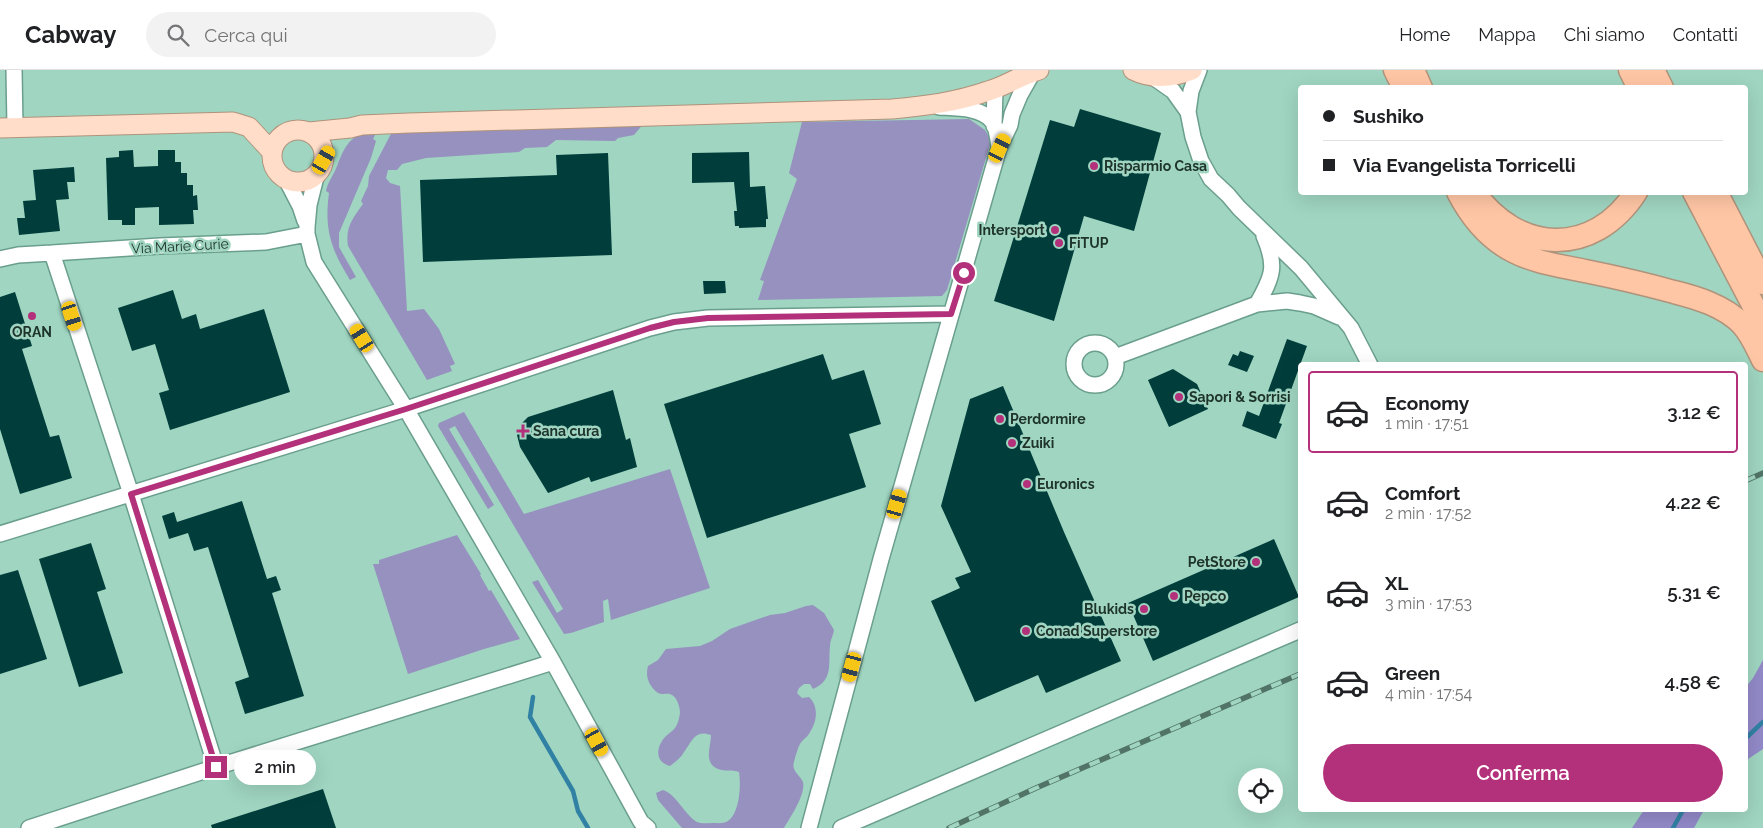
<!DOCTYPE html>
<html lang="it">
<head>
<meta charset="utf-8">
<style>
  :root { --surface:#fff; --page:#f2f2f2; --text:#202124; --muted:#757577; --line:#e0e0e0; --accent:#b3317a }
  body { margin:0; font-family:Raleway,sans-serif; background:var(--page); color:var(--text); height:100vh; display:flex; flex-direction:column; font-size:19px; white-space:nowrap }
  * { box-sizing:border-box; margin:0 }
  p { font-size:16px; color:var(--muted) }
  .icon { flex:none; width:28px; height:28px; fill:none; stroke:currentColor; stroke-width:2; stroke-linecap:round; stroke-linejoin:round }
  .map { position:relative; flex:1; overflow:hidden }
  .side { position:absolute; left:1298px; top:292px; width:450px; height:450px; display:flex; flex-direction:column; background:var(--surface); border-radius:5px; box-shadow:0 5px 20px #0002 }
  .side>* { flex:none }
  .banner { position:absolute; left:1298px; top:15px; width:450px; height:110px; border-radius:5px; box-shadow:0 5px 20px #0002; display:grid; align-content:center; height:110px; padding:0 25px; background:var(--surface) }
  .buttons { position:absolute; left:1238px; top:698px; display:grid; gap:10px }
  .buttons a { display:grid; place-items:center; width:45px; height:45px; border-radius:50%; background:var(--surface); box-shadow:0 5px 20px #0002; font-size:25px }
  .end { position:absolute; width:22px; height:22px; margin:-11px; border:6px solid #b3317a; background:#fff; box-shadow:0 0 0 2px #fff }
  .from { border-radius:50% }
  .bubble { position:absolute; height:35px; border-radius:18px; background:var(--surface); box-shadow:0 5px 20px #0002; font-size:16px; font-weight:600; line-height:35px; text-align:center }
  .car { position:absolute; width:15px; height:30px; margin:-15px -8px; border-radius:6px; box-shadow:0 0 4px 1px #0007; background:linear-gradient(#f5c518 24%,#345 0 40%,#f5c518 0 76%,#345 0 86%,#f5c518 0) }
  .banner b { display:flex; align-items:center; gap:18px; height:48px; font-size:19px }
  .banner b+b { border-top:1px solid var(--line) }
  .banner i { width:12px; height:12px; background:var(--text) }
  ul { padding:9px 0 0; list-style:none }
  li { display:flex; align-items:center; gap:15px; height:82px; margin:0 10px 8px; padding:0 15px; border:2px solid transparent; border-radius:5px }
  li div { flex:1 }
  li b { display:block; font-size:19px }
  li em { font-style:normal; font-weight:600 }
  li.active { border-color:var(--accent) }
  li>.icon { width:45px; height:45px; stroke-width:1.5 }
  .action { display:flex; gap:10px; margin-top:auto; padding:10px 25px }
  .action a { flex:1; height:58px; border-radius:30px; background:var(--accent); color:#fff; font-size:20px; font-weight:600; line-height:58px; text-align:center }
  header { display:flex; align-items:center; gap:30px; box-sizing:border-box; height:70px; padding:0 25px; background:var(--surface); border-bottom:1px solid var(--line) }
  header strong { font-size:24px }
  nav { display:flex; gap:28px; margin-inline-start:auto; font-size:18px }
  .search { width:350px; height:45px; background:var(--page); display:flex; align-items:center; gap:12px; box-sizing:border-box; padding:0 18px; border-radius:28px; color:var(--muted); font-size:19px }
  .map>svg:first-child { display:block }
  .green { fill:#9791bf }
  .forest { fill:#9289c8 }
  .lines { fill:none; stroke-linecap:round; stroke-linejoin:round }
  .stream { stroke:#3181a4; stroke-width:4.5 }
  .building { fill:#013e3b }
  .minor-casing { stroke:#6b9f8d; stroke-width:18 }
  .major-casing { stroke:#b0937b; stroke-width:21 }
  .highway-casing { stroke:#b0937b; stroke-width:25 }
  .minor { stroke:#fff; stroke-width:15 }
  .major { stroke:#ffddc9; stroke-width:19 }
  .highway { stroke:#ffc6a5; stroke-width:22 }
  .rail-casing { stroke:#527468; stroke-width:5.5 }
  .rail { stroke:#9fd5c1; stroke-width:4; stroke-dasharray:11; stroke-linecap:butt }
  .route { stroke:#b3317a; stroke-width:6 }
  .poi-dot { fill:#b3317a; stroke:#9fd5c1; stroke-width:2 }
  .labels { text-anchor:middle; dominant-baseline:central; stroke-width:5; stroke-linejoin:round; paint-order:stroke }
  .poi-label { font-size:14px; font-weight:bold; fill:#1e332c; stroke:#9fd5c1; text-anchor:start }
  .street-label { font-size:14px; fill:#1e332c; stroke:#9fd5c1 }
</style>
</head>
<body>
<header>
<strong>Cabway</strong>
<div class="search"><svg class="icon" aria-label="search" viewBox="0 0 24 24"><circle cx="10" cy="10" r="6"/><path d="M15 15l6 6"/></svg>Cerca qui</div>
<nav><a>Home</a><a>Mappa</a><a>Chi siamo</a><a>Contatti</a></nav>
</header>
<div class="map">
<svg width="1763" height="758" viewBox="0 0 1763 758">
  <rect width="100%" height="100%" fill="#9fd5c1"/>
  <!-- green -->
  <path class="green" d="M969,49L985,60L991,71L947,220L942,226L758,230L764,211L760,210L797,109L789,103L802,52Z
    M644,53L634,65L618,68L615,71L556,70L547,77L525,78L519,82L426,88L402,94L397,100H388L386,108L390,113L400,116L407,241L424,239L439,259L455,294L450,296L452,301L427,310L348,176C345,157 353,148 363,134L361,131L368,116L369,106L394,58Z
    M378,59L373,69L376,71L371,88L339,163V177L356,207L350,210C331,179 324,160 329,123L326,121C328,111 334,105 337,96C347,71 351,65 378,59Z
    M464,342L524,444L670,399L710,518L611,550L608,529L603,531L604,552L571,563L564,564L532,512L538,510L557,543L563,539L455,356L449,359L494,435L488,439L438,356L439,353Z
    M457,465L481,504L480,505L489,521L491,520L520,569L484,579L408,604L373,494H379V490Z
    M813,535L824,543L834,560C833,566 830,571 830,576C828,593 834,610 813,619L810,614H804L799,618L797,623L802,628L809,627C819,636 817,652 810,662C808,667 803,669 800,674C798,677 795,688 794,692C791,701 800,705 803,712C806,724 790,748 784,758H682L658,730L656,723L663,720C677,725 684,744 697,752C701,754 708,753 713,753C717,753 724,754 728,751C740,742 741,715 739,702C732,699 725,702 718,699C703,693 711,677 711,665C695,659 692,671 684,682C681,688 675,692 670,696C654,692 656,676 666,666C669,663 673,661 675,658C678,654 679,649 680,643C680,637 677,626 670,624C666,623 662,625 658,623C649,616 645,607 648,596L658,590L666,579L700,576L712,571L730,559L770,545L785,543L806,536Z"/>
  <!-- forest -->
  <path class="forest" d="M1763,590V679L1745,691V618L1753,608Z
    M1644,740H1704L1694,758H1632Z"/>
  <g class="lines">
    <!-- stream -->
    <path class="stream" d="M533,627L530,647L573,721L578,741L588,758
      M1745,669L1763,652
      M1673,758L1683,740"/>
  </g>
  <!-- building -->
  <path class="building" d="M1080,39L1161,63L1134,161L1084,146L1054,251L994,231L1050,50L1074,57Z
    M133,80L134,97L158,96V80H175V92H181V103H187V115H193V126L197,125L198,140H193L194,154L159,155V137L135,138V155H122V150H108L106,88L119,87V81Z
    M749,82L750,117L765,116L768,149H766V157L739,158V156H735L734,141H737L734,112L692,113V83Z
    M608,83L612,185L423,192L420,110L557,105L556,85Z
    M74,97L75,112H67L69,129L56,130L60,161L19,165L17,148H25L23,131L36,130L33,100Z
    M703,211H725L726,223L704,224Z
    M173,220L182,249L196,244L200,259L264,239L290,322L170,360L159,323L169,320L155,274L132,281L118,238Z
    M15,222L32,276L22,279L50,367L59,365L72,408L20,424L0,359V227Z
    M1287,269L1307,276L1279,353L1282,354L1276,369L1242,356L1247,341L1259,346Z
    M1240,281L1254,286L1247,302L1228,295L1233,284L1238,286Z
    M823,284L832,310L864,300L881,354L849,364L866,417L707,468L664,334Z
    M1173,299L1197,314L1208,339L1169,357L1148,310Z
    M1003,316L1064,462L1121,591L1046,623L1038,605L975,632L931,531L960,518L955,508L971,502L941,436L970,329Z
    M613,320L626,370L630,368L637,397L591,412L589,407L548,423L520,377L517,365L522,353L528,347Z
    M242,431L267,509L276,506L281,520L272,523L304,626L245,644L235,612L249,607L208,477L194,481L188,463L169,469L162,446L174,442L177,452Z
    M1274,469L1299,527L1153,591L1128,533Z
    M91,473L106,519L97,522L123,603L79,617L39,489Z
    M18,500L47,589L0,604V505Z
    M323,719L336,758H212L211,755Z"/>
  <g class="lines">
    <defs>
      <path id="minor" d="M14,0L15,57
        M1199,0L1191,21L1188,42L1193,67L1201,91L1211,109L1228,125L1239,138L1301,198L1351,258L1370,295
        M1153,7L1173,21L1188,42
        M939,37C955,38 981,37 992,51C997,58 998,69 999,78
        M994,56L995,19
        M286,109L300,136L305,151
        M52,183L160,176L266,172L307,164
        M0,189L18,185L52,183L131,424L216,697
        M1257,234C1273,206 1277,196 1264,166
        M1074 294a21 21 0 1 1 42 0a21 21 0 1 1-42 0Z
        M1115,287L1257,234L1287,231L1300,233L1314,236L1339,247
        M0,464L406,339L314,192L307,164V157L309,135L317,103
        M553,592L641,752L648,758
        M29,758L216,697L553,592L406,339L650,258L674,252L708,248L951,244
        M809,758L881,489L999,78L1010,55L1012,44L1020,25L1033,2
        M841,758L1300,560"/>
      <path id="major" d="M1133,0C1153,10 1172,8 1192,0
        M0,58L233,52L249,57L272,82
        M272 86a26 26 0 1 1 52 0a26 26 0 1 1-52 0Z
        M309,62L350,58L362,55L409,53L892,39C925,36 957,32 988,21C1006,16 1021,5 1039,0"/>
      <path id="highway" d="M1395,0L1404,18
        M1413,0L1421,18
        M1630,0L1639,18
        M1653,0L1662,18
        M1458,122C1471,147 1490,170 1515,182C1537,193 1562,196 1585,201C1615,207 1645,214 1674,222C1698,228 1724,236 1742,254C1752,265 1757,278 1763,290
        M1474,122C1518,184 1593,188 1636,122
        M1694,122L1763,254
        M1716,122L1763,213"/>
    </defs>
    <!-- minor casing -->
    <use href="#minor" class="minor-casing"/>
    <!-- major casing -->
    <use href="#major" class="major-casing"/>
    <!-- highway casing -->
    <use href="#highway" class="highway-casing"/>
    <!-- minor -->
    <use href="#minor" class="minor"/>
    <!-- major -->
    <use href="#major" class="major"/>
    <!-- highway -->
    <use href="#highway" class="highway"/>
    <defs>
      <path id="rail" d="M1745,411L1763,403
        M949,758L1036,718L1300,604"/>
    </defs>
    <!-- rail casing -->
    <use href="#rail" class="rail-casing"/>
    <!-- rail -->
    <use href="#rail" class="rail"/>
  </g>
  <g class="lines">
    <!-- route -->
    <path class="route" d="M216,697L131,424L406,339L650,258L674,252L708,248L951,244L964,203"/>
  </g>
  <!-- markers -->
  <g class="poi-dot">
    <circle cx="1094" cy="96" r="5"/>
    <circle cx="1055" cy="160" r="5"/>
    <circle cx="1059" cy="173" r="5"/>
    <circle cx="32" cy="246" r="5"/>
    <circle cx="1179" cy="327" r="5"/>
    <circle cx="1000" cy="349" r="5"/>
    <path d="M520.5 353.5h5v5h5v5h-5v5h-5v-5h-5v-5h5z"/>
    <circle cx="1012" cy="373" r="5"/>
    <circle cx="1027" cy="414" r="5"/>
    <circle cx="1256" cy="492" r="5"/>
    <circle cx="1174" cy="526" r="5"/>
    <circle cx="1144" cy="539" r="5"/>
    <circle cx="1026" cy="561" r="5"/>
  </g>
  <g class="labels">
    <!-- poi labels -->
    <g class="poi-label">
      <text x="1104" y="96">Risparmio Casa</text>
      <text x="1045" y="160" text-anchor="end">Intersport</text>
      <text x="1069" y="173">FiTUP</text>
      <text x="32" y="262" text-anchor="middle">ORAN</text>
      <text x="1189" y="327">Sapori &amp; Sorrisi</text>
      <text x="1010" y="349">Perdormire</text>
      <text x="533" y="361">Sana cura</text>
      <text x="1022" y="373">Zuiki</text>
      <text x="1037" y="414">Euronics</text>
      <text x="1246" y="492" text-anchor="end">PetStore</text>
      <text x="1184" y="526">Pepco</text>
      <text x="1134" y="539" text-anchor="end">Blukids</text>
      <text x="1036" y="561">Conad Superstore</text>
    </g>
    <!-- street labels -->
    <g class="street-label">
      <text transform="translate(180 176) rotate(-3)">Via Marie Curie</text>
    </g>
  </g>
</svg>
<div class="buttons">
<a><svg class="icon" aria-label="locate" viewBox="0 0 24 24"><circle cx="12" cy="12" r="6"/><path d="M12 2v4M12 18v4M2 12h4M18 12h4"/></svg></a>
</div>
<i class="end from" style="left:964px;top:203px"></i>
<i class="end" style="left:216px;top:697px"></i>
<div class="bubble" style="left:234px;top:680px;width:82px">2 min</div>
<i class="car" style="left:1000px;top:78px;rotate:26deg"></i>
<i class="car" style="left:324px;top:90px;rotate:30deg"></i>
<i class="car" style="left:72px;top:246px;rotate:162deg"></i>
<i class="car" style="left:362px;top:268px;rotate:328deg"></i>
<i class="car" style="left:897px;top:434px;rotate:16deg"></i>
<i class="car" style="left:852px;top:597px;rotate:195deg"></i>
<i class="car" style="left:597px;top:672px;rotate:151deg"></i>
<div class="banner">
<b><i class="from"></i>Sushiko</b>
<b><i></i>Via Evangelista Torricelli</b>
</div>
<section class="side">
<ul>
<li class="active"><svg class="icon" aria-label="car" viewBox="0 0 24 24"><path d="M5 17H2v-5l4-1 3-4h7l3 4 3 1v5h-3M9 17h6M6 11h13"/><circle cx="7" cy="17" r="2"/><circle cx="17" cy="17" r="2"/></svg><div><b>Economy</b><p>1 min · 17:51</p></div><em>3.12 €</em></li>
<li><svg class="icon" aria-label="car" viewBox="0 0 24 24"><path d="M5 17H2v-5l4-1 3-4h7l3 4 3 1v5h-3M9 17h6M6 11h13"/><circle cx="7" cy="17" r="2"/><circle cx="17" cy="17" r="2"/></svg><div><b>Comfort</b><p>2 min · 17:52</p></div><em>4.22 €</em></li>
<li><svg class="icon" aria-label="car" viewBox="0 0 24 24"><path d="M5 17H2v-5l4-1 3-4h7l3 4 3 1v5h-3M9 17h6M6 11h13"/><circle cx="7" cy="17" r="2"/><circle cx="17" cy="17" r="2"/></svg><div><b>XL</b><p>3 min · 17:53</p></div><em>5.31 €</em></li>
<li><svg class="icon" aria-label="car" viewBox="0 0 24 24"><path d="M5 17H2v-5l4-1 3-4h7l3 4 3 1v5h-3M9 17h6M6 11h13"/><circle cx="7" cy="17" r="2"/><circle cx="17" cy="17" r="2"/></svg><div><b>Green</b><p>4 min · 17:54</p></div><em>4.58 €</em></li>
</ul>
<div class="action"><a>Conferma</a></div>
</section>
</div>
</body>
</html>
